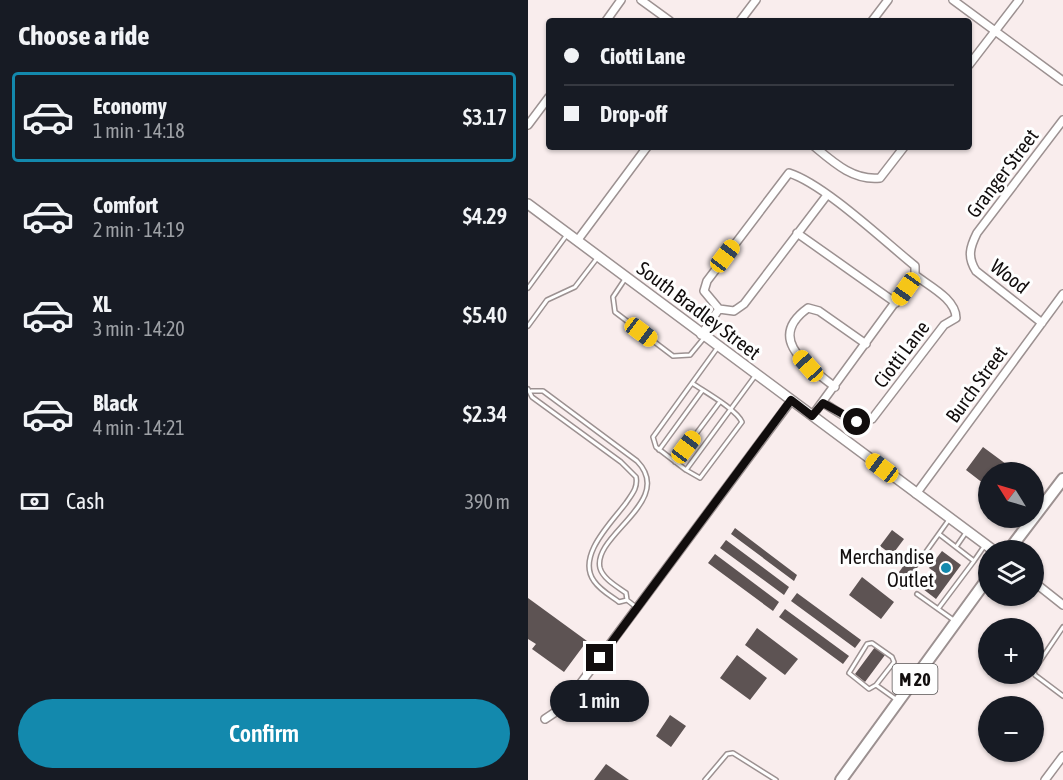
<!DOCTYPE html>
<html lang="en">
<head>
<meta charset="utf-8">
<style>
  :root { --surface:#171b24; --page:#242831; --text:#f1f3f6; --muted:#9ea1a6; --line:#363941; --accent:#1389ad }
  body { margin:0; font-family:"Asap Condensed",sans-serif; background:var(--page); color:var(--text); height:100vh; display:flex; flex-direction:column; font-size:22px; white-space:nowrap }
  * { box-sizing:border-box; margin:0 }
  p { font-size:20px; color:var(--muted) }
  .icon { flex:none; width:33px; height:33px; fill:none; stroke:currentColor; stroke-width:2; stroke-linecap:round; stroke-linejoin:round }
  .map { position:relative; flex:1; overflow:hidden }
  .side { display:flex; flex-direction:column; background:var(--surface); width:528px }
  .side>* { flex:none }
  .banner { position:absolute; left:18px; top:18px; width:426px; height:132px; border-radius:6px; box-shadow:0 2px 4px #0004; display:grid; align-content:center; height:132px; padding:0 18px; background:var(--surface) }
  .needle { width:39px; rotate:307deg }
  .fabs { position:absolute; left:450px; top:462px; display:grid; gap:12px }
  .fabs a { display:grid; place-items:center; width:66px; height:66px; border-radius:50%; background:var(--surface); box-shadow:0 2px 4px #0004; font-size:30px }
  .end { position:absolute; width:27px; height:27px; margin:-14px; border:8px solid #110d0d; background:#fff; box-shadow:0 0 0 3px #fff }
  .from { border-radius:50% }
  .bubble { position:absolute; height:42px; border-radius:21px; background:var(--surface); box-shadow:0 2px 4px #0004; font-size:20px; font-weight:600; line-height:42px; text-align:center }
  .car { position:absolute; width:18px; height:36px; margin:-18px -9px; border-radius:8px; box-shadow:0 0 4px 2px #0007; background:linear-gradient(#f5c518 24%,#345 0 40%,#f5c518 0 76%,#345 0 86%,#f5c518 0) }
  .banner b { display:flex; align-items:center; gap:21px; height:57px; font-size:22px }
  .banner b+b { border-top:2px solid var(--line) }
  .banner i { width:15px; height:15px; background:var(--text) }
  ul { padding:0; list-style:none }
  li { display:flex; align-items:center; gap:18px; height:90px; margin:0 12px 9px; padding:0 6px; border:3px solid transparent; border-radius:6px }
  li div { flex:1 }
  li b { display:block; font-size:22px }
  li em { font-style:normal; font-weight:600 }
  li.on { border-color:var(--accent) }
  li>.icon { width:54px; height:54px; stroke-width:1.5 }
  h2 { padding:0 18px; font-size:27px; line-height:72px }
  .pay { display:flex; align-items:center; gap:15px; height:66px; padding:0 18px; font-size:22px }
  .pay p { margin-inline-start:auto }
  .button { display:flex; gap:12px; margin-top:auto; padding:12px 18px }
  .button a { flex:1; height:69px; border-radius:36px; background:var(--accent); color:#fff; font-size:24px; font-weight:600; line-height:69px; text-align:center }
  main { display:flex; flex:1; min-height:0 }
  .map>svg:first-child { display:block }
  .building { fill:#5d5353 }
  .lines { fill:none; stroke-linecap:round; stroke-linejoin:round }
  .lane-casing { stroke:#9c9191; stroke-width:6 }
  .street-casing { stroke:#9c9191; stroke-width:10 }
  .secondary-casing { stroke:#9c9191; stroke-width:12 }
  .primary-casing { stroke:#9c9191; stroke-width:14 }
  .lane { stroke:#fff; stroke-width:3 }
  .street { stroke:#fff; stroke-width:7 }
  .secondary { stroke:#fff; stroke-width:9 }
  .primary { stroke:#fff; stroke-width:10 }
  .route { stroke:#110d0d; stroke-width:8 }
  .poi-dot { fill:#1389ad; stroke:#fefefe; stroke-width:2 }
  .labels { text-anchor:middle; dominant-baseline:central; stroke-width:6; stroke-linejoin:round; paint-order:stroke }
  .shield { fill:#fefefe; stroke:#585555; stroke-width:1.5 }
  .shield-label { font-size:18px; font-weight:bold; fill:#110d0d }
  .street-label { font-size:20px; fill:#110d0d; stroke:#fefefe }
  .poi-label { font-size:20px; fill:#110d0d; stroke:#fefefe; text-anchor:end }
</style>
</head>
<body>
<main>
<section class="side">
<h2>Choose a ride</h2>
<ul>
<li class="on"><svg class="icon" aria-label="car" viewBox="0 0 24 24"><path d="M5 17H2v-5l4-1 3-4h7l3 4 3 1v5h-3M9 17h6M6 11h13"/><circle cx="7" cy="17" r="2"/><circle cx="17" cy="17" r="2"/></svg><div><b>Economy</b><p>1 min · 14:18</p></div><em>$3.17</em></li>
<li><svg class="icon" aria-label="car" viewBox="0 0 24 24"><path d="M5 17H2v-5l4-1 3-4h7l3 4 3 1v5h-3M9 17h6M6 11h13"/><circle cx="7" cy="17" r="2"/><circle cx="17" cy="17" r="2"/></svg><div><b>Comfort</b><p>2 min · 14:19</p></div><em>$4.29</em></li>
<li><svg class="icon" aria-label="car" viewBox="0 0 24 24"><path d="M5 17H2v-5l4-1 3-4h7l3 4 3 1v5h-3M9 17h6M6 11h13"/><circle cx="7" cy="17" r="2"/><circle cx="17" cy="17" r="2"/></svg><div><b>XL</b><p>3 min · 14:20</p></div><em>$5.40</em></li>
<li><svg class="icon" aria-label="car" viewBox="0 0 24 24"><path d="M5 17H2v-5l4-1 3-4h7l3 4 3 1v5h-3M9 17h6M6 11h13"/><circle cx="7" cy="17" r="2"/><circle cx="17" cy="17" r="2"/></svg><div><b>Black</b><p>4 min · 14:21</p></div><em>$2.34</em></li>
</ul>
<div class="pay"><svg class="icon" aria-label="cash" viewBox="0 0 24 24"><path d="M3 7h18v10H3z"/><circle cx="12" cy="12" r="2"/></svg>Cash<p>390 m</p></div>
<div class="button"><a>Confirm</a></div>
</section>
<div class="map">
<svg width="535" height="780" viewBox="0 0 535 780">
  <rect width="100%" height="100%" fill="#f9eded"/>
  <!-- building -->
  <path class="building" d="M455,447L478,464L471,472H460V487L438,470Z
    M207,528L269,575L266,581L203,534Z
    M364,530L376,539L364,555L352,546Z
    M198,540L261,587L256,595L192,548Z
    M414,551L433,565L408,599L395,589L408,573L401,568Z
    M187,554L251,602L245,611L180,563Z
    M382,557L392,564L373,590L363,583Z
    M334,577L366,602L353,619L321,595Z
    M269,593L333,640L327,648L263,601Z
    M0,598L59,641L36,672L4,649L8,644L0,639Z
    M257,609L321,656L315,664L251,617Z
    M229,628L270,659L257,675L217,645Z
    M347,647L357,655L337,682L327,674Z
    M209,655L239,678L222,700L192,678Z
    M142,715L158,726L143,747L128,736Z
    M78,764L101,780H66Z"/>
  <g class="lines">
    <defs>
      <path id="lane" d="M97,279L85,297L87,312L145,356L162,355L176,338
        M0,288L38,236
        M0,326L19,300L47,287L70,257
        M164,383C177,392 208,409 214,422L172,478L158,470C181,439 204,407 227,376
        M0,389L4,397L93,462L108,477C110,488 104,494 98,503C84,522 48,556 66,581C72,590 83,596 91,602L99,600
        M3,391H15L109,461C148,501 64,535 72,568C75,579 90,587 98,593L99,600L108,607
        M131,450L174,391
        M147,462L191,403
        M158,470L128,447L125,437L190,347
        M428,547L439,531
        M395,556L420,521
        M446,561L457,545
        M389,594L427,621
        M410,609L446,561L411,534
        M535,627L506,670L507,675L535,696
        M348,685L366,662L364,657L344,643L339,644L321,673L341,689L348,685L369,700
        M177,780L199,754L205,753L248,780"/>
      <path id="street" d="M113,0L142,21
        M425,0L535,81
        M78,21L93,0
        M212,21L228,0
        M344,21L360,0
        M441,65L491,0
        M0,125L21,97
        M287,147C306,163 326,181 352,178L376,147
        M269,233L368,303
        M49,241L119,147
        M191,309L176,291L179,281L261,173C296,184 356,241 387,266V275L284,416
        M514,323L448,271C439,257 442,247 449,233L535,120
        M173,335L191,309L206,311L216,304L299,195
        M307,387C280,366 237,339 280,308L291,311L338,344
        M295,403C310,411 328,428 344,419L416,325L428,318C428,299 401,286 387,275
        M388,494L535,294
        M506,582L535,605
        M17,719L35,707L263,401
        M517,780L535,756"/>
      <path id="secondary" d="M0,204L465,550"/>
      <path id="primary" d="M481,550L535,479
        M313,780L460,578"/>
    </defs>
    <!-- lane casing -->
    <use href="#lane" class="lane-casing"/>
    <!-- street casing -->
    <use href="#street" class="street-casing"/>
    <!-- secondary casing -->
    <use href="#secondary" class="secondary-casing"/>
    <!-- primary casing -->
    <use href="#primary" class="primary-casing"/>
    <!-- lane -->
    <use href="#lane" class="lane"/>
    <!-- street -->
    <use href="#street" class="street"/>
    <!-- secondary -->
    <use href="#secondary" class="secondary"/>
    <!-- primary -->
    <use href="#primary" class="primary"/>
  </g>
  <g class="lines">
    <!-- route -->
    <path class="route" d="M72,658L263,400L284,416L295,403L329,422"/>
  </g>
  <!-- markers -->
  <circle class="poi-dot" cx="418" cy="568" r="6"/>
  <g class="labels">
    <!-- shield labels -->
    <rect class="shield" x="364.5" y="664" width="45" height="30" rx="4.5"/>
    <g class="shield-label">
      <text x="387" y="679">M 20</text>
    </g>
    <!-- street labels -->
    <g class="street-label">
      <text transform="translate(474 173) rotate(-53)">Granger Street</text>
      <text transform="translate(482 276) rotate(38)">Wood</text>
      <text transform="translate(171 310) rotate(37)">South Bradley Street</text>
      <text transform="translate(373 354) rotate(-53)">Ciotti Lane</text>
      <text transform="translate(448 384) rotate(-54)">Burch Street</text>
    </g>
    <!-- poi labels -->
    <g class="poi-label">
      <text x="406" y="556">Merchandise<tspan x="406" dy="23">Outlet</tspan></text>
    </g>
  </g>
</svg>
<div class="fabs">
<a><svg class="needle" viewBox="-14 -14 28 28"><path d="M0-13l5 13h-10z" fill="#e53935"/><path d="M0 13l5-13h-10z" fill="#9ea1a6"/></svg></a>
<a><svg class="icon" aria-label="layers" viewBox="0 0 24 24"><path d="M12 4l9 5-9 5-9-5zM3 14l9 5 9-5"/></svg></a>
<a>+</a>
<a>−</a>
</div>
<i class="end from" style="left:329px;top:422px"></i>
<i class="end" style="left:72px;top:658px"></i>
<div class="bubble" style="left:22px;top:680px;width:99px">1 min</div>
<i class="car" style="left:197px;top:256px;rotate:37deg"></i>
<i class="car" style="left:378px;top:289px;rotate:215deg"></i>
<i class="car" style="left:113px;top:332px;rotate:127deg"></i>
<i class="car" style="left:280px;top:366px;rotate:318deg"></i>
<i class="car" style="left:158px;top:447px;rotate:37deg"></i>
<i class="car" style="left:354px;top:468px;rotate:307deg"></i>
<div class="banner">
<b><i class="from"></i>Ciotti Lane</b>
<b><i></i>Drop-off</b>
</div>
</div>
</main>
</body>
</html>
